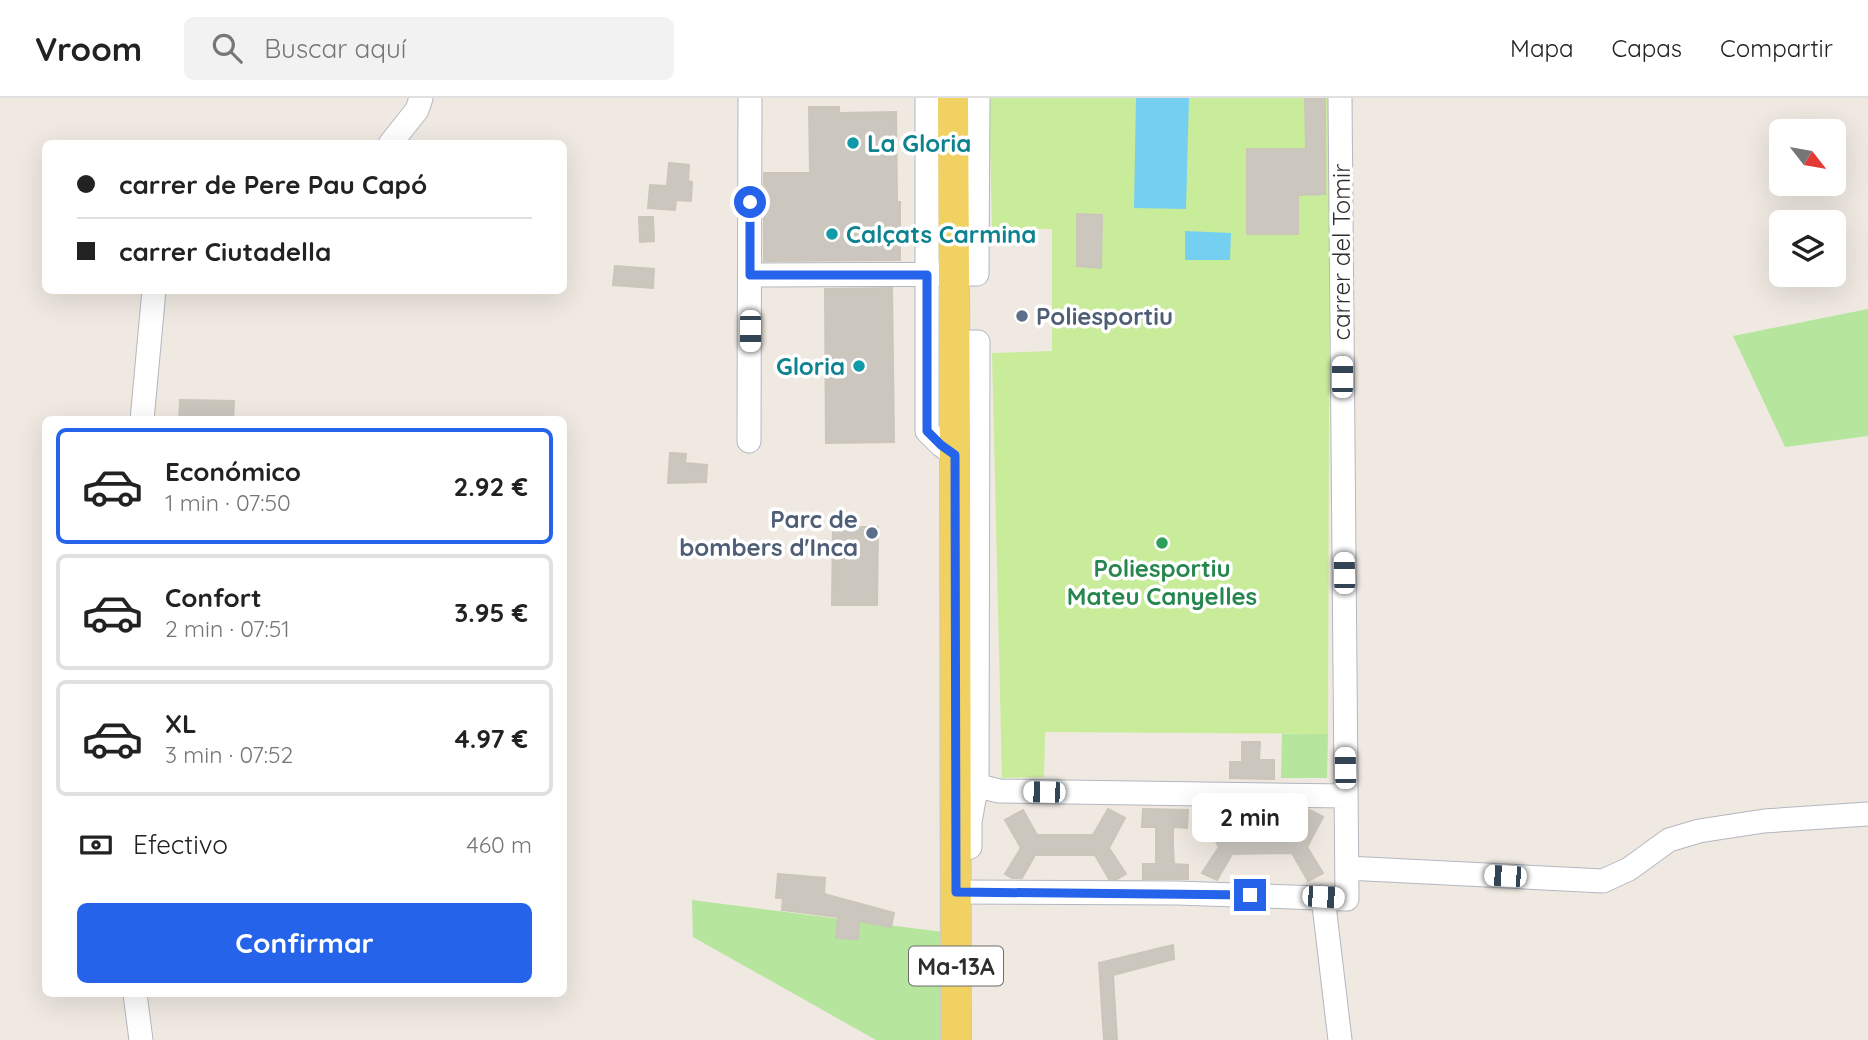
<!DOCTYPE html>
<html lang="es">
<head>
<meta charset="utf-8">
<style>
  :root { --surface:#fff; --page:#f2f2f2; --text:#222; --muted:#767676; --line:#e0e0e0; --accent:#2563eb }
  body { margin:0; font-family:Quicksand,sans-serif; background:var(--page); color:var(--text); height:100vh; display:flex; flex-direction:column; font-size:26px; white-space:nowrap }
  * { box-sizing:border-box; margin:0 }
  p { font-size:23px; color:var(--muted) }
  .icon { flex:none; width:38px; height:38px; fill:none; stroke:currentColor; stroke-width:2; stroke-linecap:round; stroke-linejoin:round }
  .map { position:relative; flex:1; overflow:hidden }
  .drawer { position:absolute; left:42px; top:318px; width:525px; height:581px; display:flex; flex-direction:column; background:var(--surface); border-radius:10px; box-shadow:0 7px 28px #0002 }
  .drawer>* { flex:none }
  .guide { position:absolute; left:42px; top:42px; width:525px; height:154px; border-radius:10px; box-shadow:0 7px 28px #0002; display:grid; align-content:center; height:154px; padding:0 35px; background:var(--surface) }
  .needle { width:46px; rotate:121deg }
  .buttons { position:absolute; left:1769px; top:21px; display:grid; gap:14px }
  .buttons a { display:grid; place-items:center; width:77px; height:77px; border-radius:10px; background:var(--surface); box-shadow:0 7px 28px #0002; font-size:35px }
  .end { position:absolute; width:32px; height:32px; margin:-16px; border:9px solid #2563eb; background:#fff; box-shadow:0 0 0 4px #fff }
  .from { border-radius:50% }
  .bubble { position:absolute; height:49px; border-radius:10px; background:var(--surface); box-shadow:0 7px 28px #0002; font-size:23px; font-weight:700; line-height:49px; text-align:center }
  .car { position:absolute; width:21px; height:42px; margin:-21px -10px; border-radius:9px; box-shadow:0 0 5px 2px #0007; background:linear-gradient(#fff 24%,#345 0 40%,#fff 0 76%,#345 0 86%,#fff 0) }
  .guide b { display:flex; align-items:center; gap:24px; height:66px; font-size:26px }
  .guide b+b { border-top:2px solid var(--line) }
  .guide i { width:18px; height:18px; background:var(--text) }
  ul { padding:12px 0 0; list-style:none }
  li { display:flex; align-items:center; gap:21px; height:116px; margin:0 14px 10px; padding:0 21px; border:4px solid var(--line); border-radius:10px }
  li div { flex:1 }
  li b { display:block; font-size:26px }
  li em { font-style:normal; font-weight:700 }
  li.on { border-color:var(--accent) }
  li>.icon { width:63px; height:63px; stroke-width:1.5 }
  .pay { display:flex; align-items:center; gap:18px; height:77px; padding:0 35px; font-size:26px }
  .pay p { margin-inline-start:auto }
  .button { display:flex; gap:14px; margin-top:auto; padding:14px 35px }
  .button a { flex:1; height:80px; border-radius:10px; background:var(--accent); color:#fff; font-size:28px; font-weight:700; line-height:80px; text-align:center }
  header { display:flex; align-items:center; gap:42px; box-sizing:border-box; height:98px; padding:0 35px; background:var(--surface); border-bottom:2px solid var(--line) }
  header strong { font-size:33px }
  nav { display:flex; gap:38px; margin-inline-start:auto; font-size:24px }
  .search { width:490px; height:63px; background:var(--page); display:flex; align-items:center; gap:18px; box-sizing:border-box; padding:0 24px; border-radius:10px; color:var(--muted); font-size:26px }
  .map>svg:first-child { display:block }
  .green { fill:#b6e59e }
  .pitch { fill:#c9ec9a }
  .water { fill:#75cff0 }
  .building { fill:#cbc7bf; stroke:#cbc5ba; stroke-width:2 }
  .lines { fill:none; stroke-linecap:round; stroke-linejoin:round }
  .minor-casing { stroke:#b4b7c1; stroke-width:25 }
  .major-casing { stroke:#c9c9c9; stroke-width:32 }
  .minor { stroke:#fff; stroke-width:23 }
  .major { stroke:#f2d163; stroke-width:30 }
  .route { stroke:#2563eb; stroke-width:9 }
  .culture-dot { fill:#0f9aa8; stroke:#fff; stroke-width:2.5 }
  .service-dot { fill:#5c6f8a; stroke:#fff; stroke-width:2.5 }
  .leisure-dot { fill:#2e9e5b; stroke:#fff; stroke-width:2.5 }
  .labels { text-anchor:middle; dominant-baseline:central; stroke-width:7; stroke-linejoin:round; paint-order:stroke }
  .shield { fill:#fff; stroke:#6d6d6d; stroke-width:2 }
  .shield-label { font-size:23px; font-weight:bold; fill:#2e2e2e }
  .culture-label { font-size:24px; font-weight:bold; fill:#0d838f; stroke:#fff; text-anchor:start }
  .street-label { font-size:24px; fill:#2e2e2e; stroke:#fff }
  .service-label { font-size:24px; font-weight:bold; fill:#4e5e75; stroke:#fff; text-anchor:start }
  .leisure-label { font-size:24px; font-weight:bold; fill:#27864d; stroke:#fff }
</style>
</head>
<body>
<header>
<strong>Vroom</strong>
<div class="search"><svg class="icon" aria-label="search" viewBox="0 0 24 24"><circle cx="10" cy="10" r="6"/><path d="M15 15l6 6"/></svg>Buscar aquí</div>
<nav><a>Mapa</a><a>Capas</a><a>Compartir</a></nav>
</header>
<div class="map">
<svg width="1868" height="942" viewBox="0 0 1868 942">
  <rect width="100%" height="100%" fill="#efe9e1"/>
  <!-- green -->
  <path class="green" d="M1868,211V338L1785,349L1733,238Z
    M1282,636H1328L1327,680H1281Z
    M692,802L943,834L942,942H876L693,839Z"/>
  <!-- pitch -->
  <path class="pitch" d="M989,0H1330L1328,636L1045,634L1044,679L1002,680L992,255L1052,253V131L992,130Z"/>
  <!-- water -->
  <path class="water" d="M1136,0H1189L1186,111L1134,110Z
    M1185,133L1231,135L1230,162H1185Z"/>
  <!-- building -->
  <path class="building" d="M1305,0H1325V96L1298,97V136H1247V51H1306Z
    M809,9H839V15L896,14L897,104H900V162L764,163V75H810Z
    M669,65L689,67L688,83L692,84L691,103L676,102L675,112L648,110L650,87L667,88Z
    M1077,116L1102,117L1101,170L1077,168Z
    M639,119H653L654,143L640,144Z
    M615,168L654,171L653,190L613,187Z
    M892,190L894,344L826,345L825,191Z
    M180,302L234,303L233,322H179Z
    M670,355L686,356L685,365L707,367L706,384L668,385Z
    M833,429H878L877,507H832Z
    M1242,644H1260L1259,662H1274V681L1230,680V664H1242Z
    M1108,711L1125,720L1109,750L1126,776L1117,781H1109L1095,757H1035L1022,780H1012L1005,776L1021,750L1005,722L1023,712L1037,737H1093Z
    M1143,711L1188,712L1187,730L1173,729V749L1174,766L1188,767V781H1143V766H1156V729H1142Z
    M1220,711L1234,735L1290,736L1304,711H1308L1323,719L1307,749L1323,775L1308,783L1292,755L1232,756L1217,782L1202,775L1219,749L1203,721Z
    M778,776L825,780L824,796L894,815L891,829L859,823L858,841L836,840L838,819L782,812L783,800H776Z
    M1173,847L1174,861L1113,877L1117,942H1104L1099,865Z"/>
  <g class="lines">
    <defs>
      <path id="minor" d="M927,0V333L941,347L955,357
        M390,46L417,12L421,0
        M750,177L977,176L978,0
        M955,244H978L977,685L970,724V749
        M142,322L154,192
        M749,343L750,0
        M977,685L983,689L999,693L1345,698
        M1347,770L1603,783L1629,771L1669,742L1699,733L1764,723L1868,716
        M956,794L1177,795L1347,801L1340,0
        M1323,799L1340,942
        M135,896L141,942"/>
      <path id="major" d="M953,0L955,357L956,942"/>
    </defs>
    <!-- minor casing -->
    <use href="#minor" class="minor-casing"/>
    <!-- major casing -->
    <use href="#major" class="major-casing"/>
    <!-- minor -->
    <use href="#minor" class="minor"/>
    <!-- major -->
    <use href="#major" class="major"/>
  </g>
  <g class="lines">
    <!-- route -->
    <path class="route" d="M750,104V177H927V333L941,347L955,357L956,794L1250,797"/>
  </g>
  <!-- markers -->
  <g class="culture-dot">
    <circle cx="853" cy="45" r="7"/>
    <circle cx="832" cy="136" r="7"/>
    <circle cx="859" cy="268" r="7"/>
  </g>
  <g class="service-dot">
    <circle cx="1022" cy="218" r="7"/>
    <circle cx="872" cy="435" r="7"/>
  </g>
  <circle class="leisure-dot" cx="1162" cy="445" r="7"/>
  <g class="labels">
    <!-- shield labels -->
    <rect class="shield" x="909" y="848.5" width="94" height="39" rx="5"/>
    <g class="shield-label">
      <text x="956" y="868">Ma-13A</text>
    </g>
    <!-- culture labels -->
    <g class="culture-label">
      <text x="867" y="45">La Gloria</text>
      <text x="846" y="136">Calçats Carmina</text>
      <text x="845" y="268" text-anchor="end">Gloria</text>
    </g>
    <!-- street labels -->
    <g class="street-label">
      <text transform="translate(1341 154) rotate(-90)">carrer del Tomir</text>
    </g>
    <!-- service labels -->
    <g class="service-label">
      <text x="1036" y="218">Poliesportiu</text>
      <text x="858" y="421" text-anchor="end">Parc de<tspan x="858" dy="28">bombers d'Inca</tspan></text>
    </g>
    <!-- leisure labels -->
    <g class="leisure-label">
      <text x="1162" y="470">Poliesportiu<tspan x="1162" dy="28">Mateu Canyelles</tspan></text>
    </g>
  </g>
</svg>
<div class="buttons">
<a><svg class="needle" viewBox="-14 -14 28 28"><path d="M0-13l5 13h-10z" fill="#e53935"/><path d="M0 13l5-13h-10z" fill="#767676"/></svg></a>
<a><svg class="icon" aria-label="layers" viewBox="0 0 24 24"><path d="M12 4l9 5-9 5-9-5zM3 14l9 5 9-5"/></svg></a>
</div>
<i class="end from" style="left:750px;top:104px"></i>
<i class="end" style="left:1250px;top:797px"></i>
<div class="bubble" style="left:1192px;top:695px;width:116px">2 min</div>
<i class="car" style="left:750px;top:233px;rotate:180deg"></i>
<i class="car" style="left:1342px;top:279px;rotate:0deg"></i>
<i class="car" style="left:1344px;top:475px;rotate:359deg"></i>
<i class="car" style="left:1345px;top:670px;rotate:359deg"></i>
<i class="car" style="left:1044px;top:694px;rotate:271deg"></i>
<i class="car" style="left:1505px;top:778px;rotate:273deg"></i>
<i class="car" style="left:1323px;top:799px;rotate:94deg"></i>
<div class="guide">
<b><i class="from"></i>carrer de Pere Pau Capó</b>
<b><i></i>carrer Ciutadella</b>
</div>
<section class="drawer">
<ul>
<li class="on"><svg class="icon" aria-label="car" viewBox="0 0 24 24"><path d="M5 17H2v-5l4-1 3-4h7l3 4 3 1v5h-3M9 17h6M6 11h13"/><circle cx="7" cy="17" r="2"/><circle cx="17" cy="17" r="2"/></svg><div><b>Económico</b><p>1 min · 07:50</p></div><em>2.92 €</em></li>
<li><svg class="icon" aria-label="car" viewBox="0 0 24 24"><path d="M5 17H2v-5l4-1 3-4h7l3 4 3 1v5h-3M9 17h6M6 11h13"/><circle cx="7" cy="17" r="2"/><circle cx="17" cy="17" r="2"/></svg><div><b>Confort</b><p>2 min · 07:51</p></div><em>3.95 €</em></li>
<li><svg class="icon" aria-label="car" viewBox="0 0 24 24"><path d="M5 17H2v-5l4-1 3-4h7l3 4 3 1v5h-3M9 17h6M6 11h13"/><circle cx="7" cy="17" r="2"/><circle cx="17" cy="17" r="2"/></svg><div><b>XL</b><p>3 min · 07:52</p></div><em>4.97 €</em></li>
</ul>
<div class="pay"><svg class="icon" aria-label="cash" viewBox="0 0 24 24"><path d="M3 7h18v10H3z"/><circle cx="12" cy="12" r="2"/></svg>Efectivo<p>460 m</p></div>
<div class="button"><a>Confirmar</a></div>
</section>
</div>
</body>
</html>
